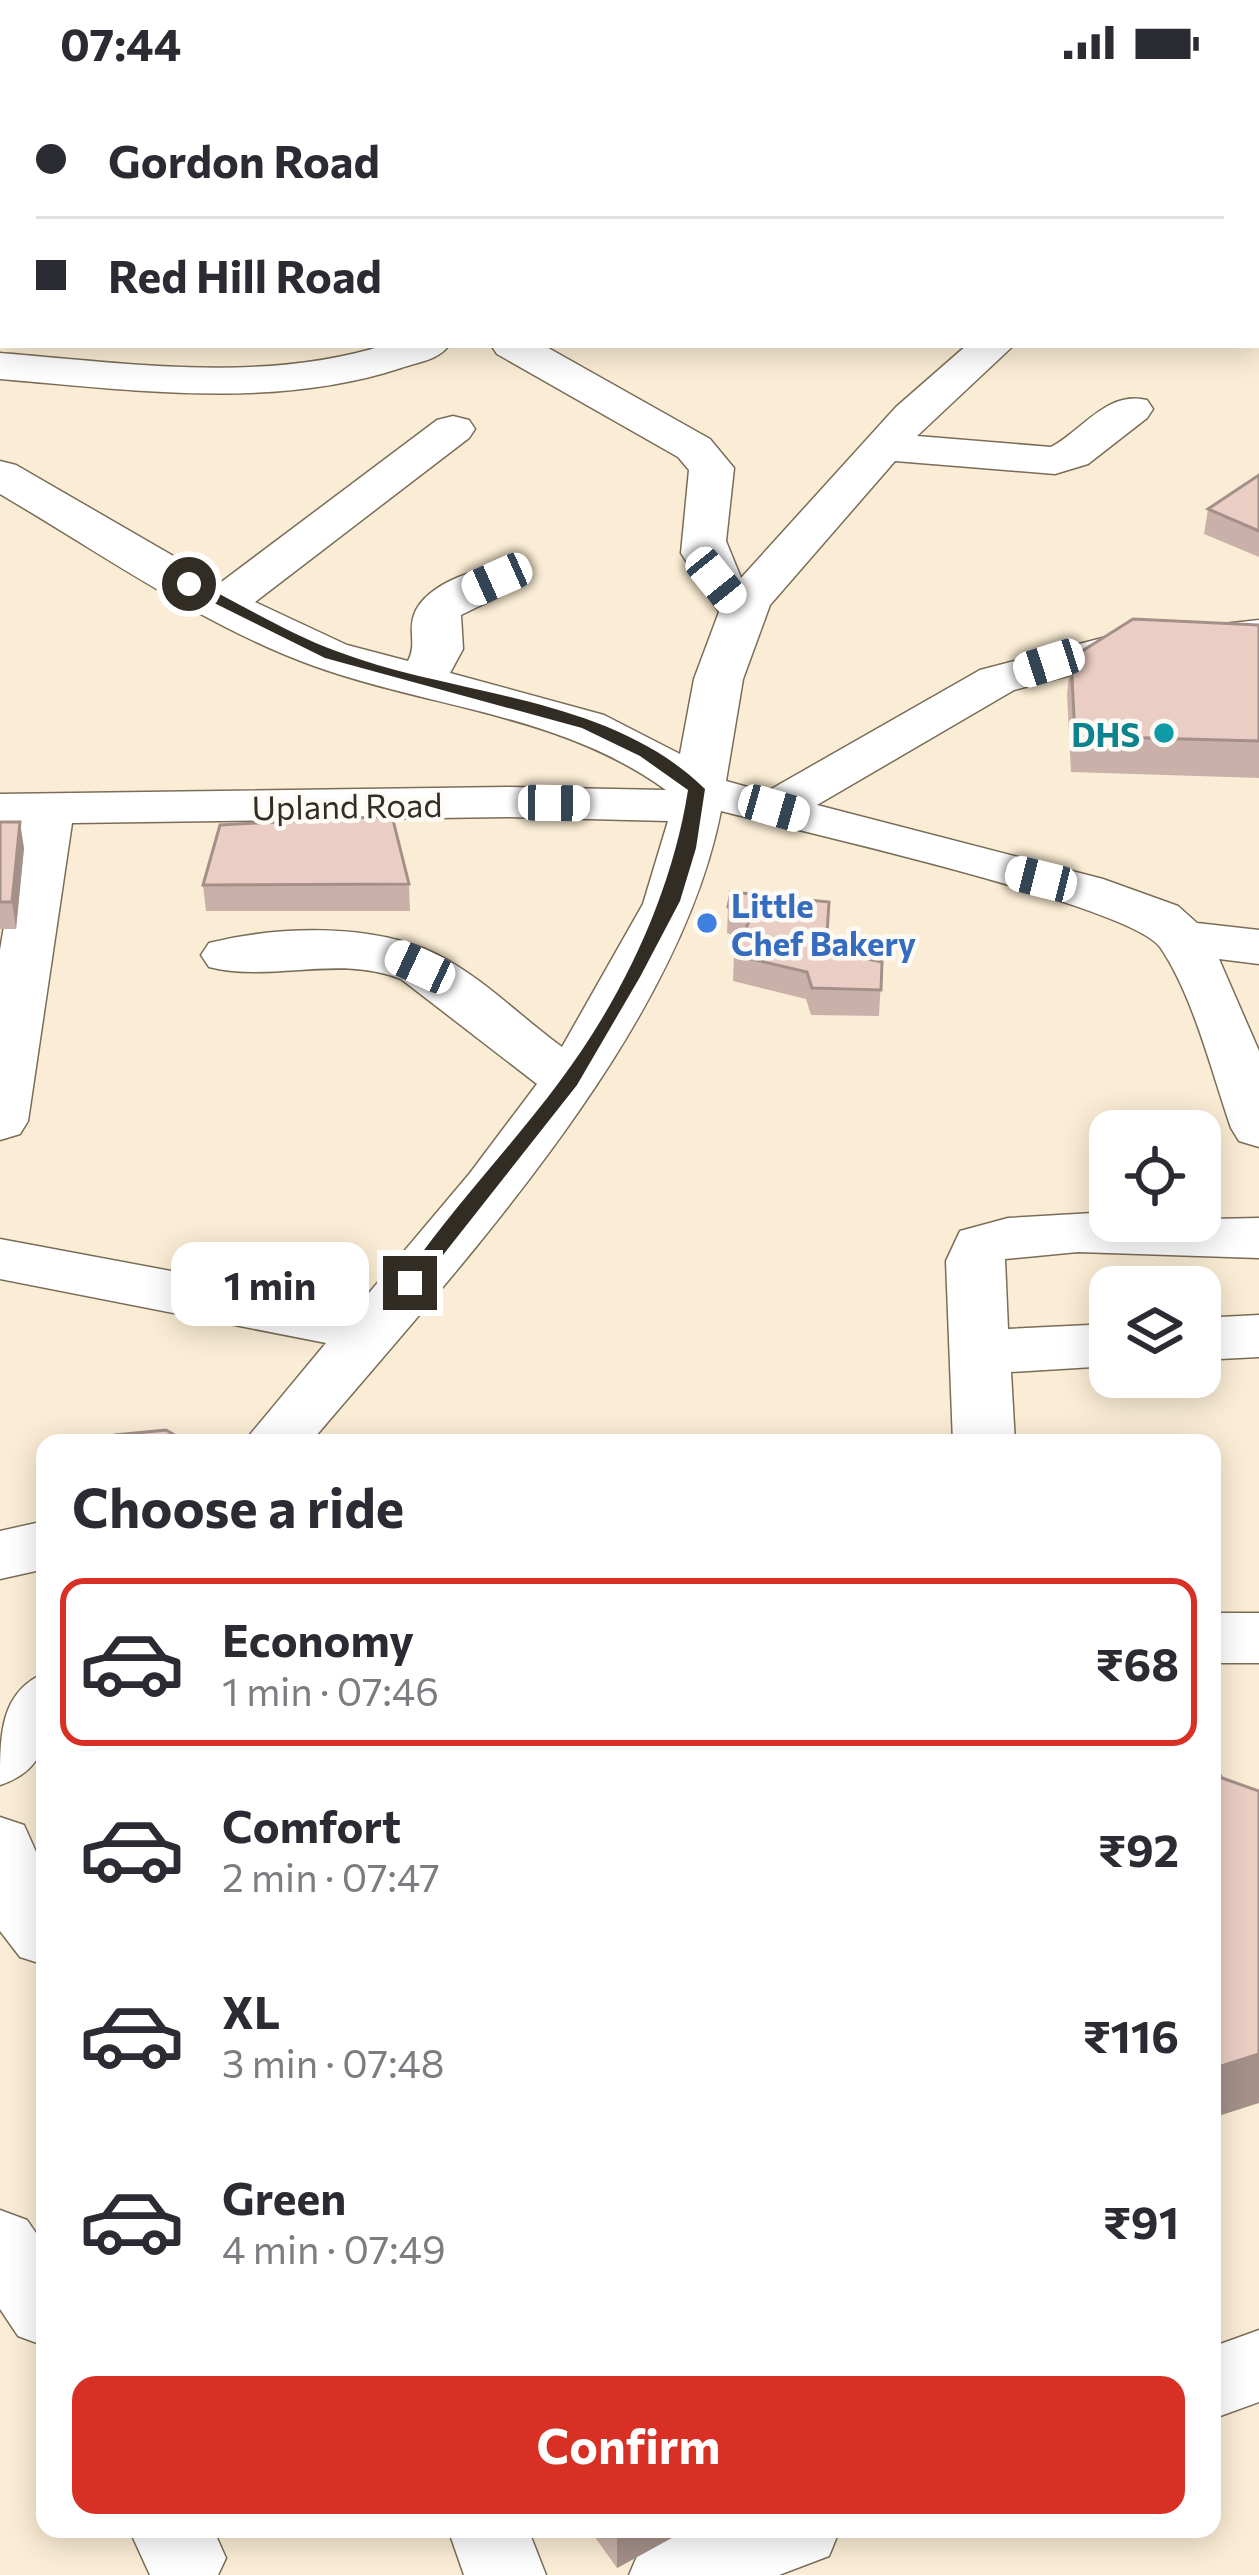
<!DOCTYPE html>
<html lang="en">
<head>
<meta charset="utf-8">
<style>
  :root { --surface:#fff; --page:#f2f2f3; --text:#2b2b33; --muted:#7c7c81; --line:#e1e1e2; --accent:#d93025 }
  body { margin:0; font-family:Commissioner,sans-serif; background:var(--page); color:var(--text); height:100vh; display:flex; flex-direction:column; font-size:45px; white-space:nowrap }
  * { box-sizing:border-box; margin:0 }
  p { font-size:39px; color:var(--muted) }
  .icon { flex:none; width:66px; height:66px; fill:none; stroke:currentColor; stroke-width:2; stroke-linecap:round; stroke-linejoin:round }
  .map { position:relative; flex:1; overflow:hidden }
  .side { position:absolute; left:36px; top:1350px; width:1185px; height:1104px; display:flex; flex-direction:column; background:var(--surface); border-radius:24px; box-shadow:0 6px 30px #0003 }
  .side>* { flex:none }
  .top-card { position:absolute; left:0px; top:0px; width:1260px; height:264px; box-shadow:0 6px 30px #0003; display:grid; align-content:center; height:264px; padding:0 36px; background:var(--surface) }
  .tools { position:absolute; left:1089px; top:1026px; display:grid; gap:24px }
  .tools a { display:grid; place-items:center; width:132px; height:132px; border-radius:24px; background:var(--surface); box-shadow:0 6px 30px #0003; font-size:60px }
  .end { position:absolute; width:54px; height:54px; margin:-27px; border:15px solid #322d24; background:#fff; box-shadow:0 0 0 6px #fff }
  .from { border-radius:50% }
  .bubble { position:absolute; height:84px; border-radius:24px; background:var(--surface); box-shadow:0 6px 30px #0003; font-size:39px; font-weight:700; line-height:84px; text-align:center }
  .car { position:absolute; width:36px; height:72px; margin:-36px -18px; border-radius:15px; box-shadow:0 0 9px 3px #0007; background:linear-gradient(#fff 24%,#345 0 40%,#fff 0 76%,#345 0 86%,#fff 0) }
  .top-card b { display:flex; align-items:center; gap:42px; height:114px; font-size:45px }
  .top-card b+b { border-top:3px solid var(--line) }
  .top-card i { width:30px; height:30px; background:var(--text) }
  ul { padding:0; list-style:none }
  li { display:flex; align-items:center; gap:36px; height:168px; margin:0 24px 18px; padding:0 12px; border:6px solid transparent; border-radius:24px }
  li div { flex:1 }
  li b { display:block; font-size:45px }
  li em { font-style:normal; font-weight:700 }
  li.current { border-color:var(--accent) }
  li>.icon { width:108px; height:108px; stroke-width:1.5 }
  h2 { padding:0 36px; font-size:54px; line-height:144px }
  .button { display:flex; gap:24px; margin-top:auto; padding:24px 36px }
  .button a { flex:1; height:138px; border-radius:24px; background:var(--accent); color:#fff; font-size:48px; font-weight:700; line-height:138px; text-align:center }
  .status { display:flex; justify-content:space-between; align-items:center; height:84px; padding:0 60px; background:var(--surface); direction:ltr }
  .status svg { height:33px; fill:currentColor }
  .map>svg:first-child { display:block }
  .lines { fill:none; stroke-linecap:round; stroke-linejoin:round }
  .minor-casing { stroke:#7a6d58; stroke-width:3 }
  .minor { fill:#fff; fill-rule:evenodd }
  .wall { fill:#c9b1a9 }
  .shaded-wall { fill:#a49089 }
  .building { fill:#eacec4; stroke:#a49089; stroke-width:3 }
  .route { fill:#322d24 }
  .culture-dot { fill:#0f9aa8; stroke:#fefbf7; stroke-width:4.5 }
  .shop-dot { fill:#3f7fe0; stroke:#fefbf7; stroke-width:4.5 }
  .labels { text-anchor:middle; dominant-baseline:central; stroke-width:9; stroke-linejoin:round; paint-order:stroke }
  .culture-label { font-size:33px; font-weight:bold; fill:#0d838f; stroke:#fefbf7; text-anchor:end }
  .street-label { font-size:33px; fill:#322d24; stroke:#fefbf7 }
  .shop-label { font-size:33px; font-weight:bold; fill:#366cbe; stroke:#fefbf7; text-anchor:start }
</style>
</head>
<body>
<div class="status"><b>07:44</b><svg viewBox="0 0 49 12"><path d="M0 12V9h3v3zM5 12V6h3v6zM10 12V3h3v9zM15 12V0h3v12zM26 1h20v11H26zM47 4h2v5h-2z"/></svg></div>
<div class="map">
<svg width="1259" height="2491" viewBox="0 0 1259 2491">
  <rect width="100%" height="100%" fill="#fbedd5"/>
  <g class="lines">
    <defs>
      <path id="minor" d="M854,0H916L918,3H856Z
        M1196,0H1234V3H1196Z
        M1259,64V88L1257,89V65Z
        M385,261H449C439,276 418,278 401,284C273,326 131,306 0,295V269C125,279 263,300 385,261Z
        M491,261H543L710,355L734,384L726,457L741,494L896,323L967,261H1014L917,352L1051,363C1083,346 1107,306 1147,316L1153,325L1147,334L1088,380L1055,390L895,377L770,521L743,595L726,697L766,708L980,586L1106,553L1259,536V564L1108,581L1014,606L817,721L1103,795L1178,822L1197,839L1259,846V880L1219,875L1259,967V1063L1239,1057L1231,1044C1212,989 1193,911 1160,863C1130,821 791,745 721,727C677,952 456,1186 310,1359H243L326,1259L0,1195V1155L358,1222L470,1089L537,1000L401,895C337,870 272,899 209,883L201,871L209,859C276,842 373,839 436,870C481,892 522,934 562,963L643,820L668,737L507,733L72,739L28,1037L20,1050L0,1056V866L21,740H0V710L507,703L666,706C559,629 434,625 314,582C203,542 101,469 0,410V377L16,381L220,499L437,336L453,332L469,336L475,345L469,354L255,518L347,561L408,577C417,561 408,547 414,531C424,500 485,478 514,485L520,495L514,505L461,531L463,565L450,589L604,631L680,670L694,595L719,528L681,469L689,386L678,373L497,270Z
        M1110,1128V1137L1259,1134V1174L1078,1168L1005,1175L1008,1245L1110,1240V1282L1011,1288L1015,1359H953L946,1177L960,1147L1008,1134Z
        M1259,1231V1273L1200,1276V1234Z
        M45,1437V1485L0,1495V1447Z
        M1212,1529H1259V1579H1212Z
        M45,1589C45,1639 57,1682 0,1701C0,1650 0,1608 45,1589Z
        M0,1733L24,1741L45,1788V1881L20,1873L0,1847Z
        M0,2126L27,2136L45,2162V2262L18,2252L0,2225Z
        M1259,2246V2318L1212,2335V2263Z
        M129,2445H213L226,2474L218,2491H150Z
        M448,2445H528L546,2491H464Z
        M689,2445H840L829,2472L779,2491H629L641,2463Z"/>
    </defs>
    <!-- minor casing -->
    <use href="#minor" class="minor-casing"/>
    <!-- minor -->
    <use href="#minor" class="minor"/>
  </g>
  <!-- wall -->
  <path class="wall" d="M1259,391V473L1204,450L1208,425Z
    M1259,541V694L1071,688L1067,610L1071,574Z
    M0,738L24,764L16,845H0Z
    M409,800L410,827H206L203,801Z
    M728,823L826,866L882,878L879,932L811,931L806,915L733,897L734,871L741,855L727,849Z
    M589,2445H688L617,2484Z"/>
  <!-- shaded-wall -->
  <path class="shaded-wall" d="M20,738L24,764L16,845L12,818Z
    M1259,1970V2019L1212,2034V1985Z
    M249,2445H262L250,2453Z
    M617,2445H688L617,2484Z"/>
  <!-- building -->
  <path class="building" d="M1259,391V447L1208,425Z
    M1133,535L1259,541V657L1075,652L1071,574Z
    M392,732L409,800L203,801L220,741Z
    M0,738H20L12,818H0Z
    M731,808L829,818L826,866L882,878L881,906L812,904L807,888L734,871L751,833L728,823Z
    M166,1346L185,1357L183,1359H112L115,1351Z
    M1212,1678L1222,1694L1259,1707V1970L1212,1985Z"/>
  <!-- route -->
  <path class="route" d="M184,497H194C241,520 287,549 336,567C455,613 608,610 705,705L696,764L680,817L640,893L577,1001L417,1204L410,1206L401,1199C448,1128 509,1066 560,997C623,913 672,809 688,706L640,672L582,644L325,574L184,504Z"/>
  <!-- markers -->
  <circle class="culture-dot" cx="1164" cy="649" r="12"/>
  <circle class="shop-dot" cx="707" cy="839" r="12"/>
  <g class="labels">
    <!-- culture labels -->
    <g class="culture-label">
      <text x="1140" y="649">DHS</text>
    </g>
    <!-- street labels -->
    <g class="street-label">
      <text transform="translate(347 721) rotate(-1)">Upland Road</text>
    </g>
    <!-- shop labels -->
    <g class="shop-label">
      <text x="731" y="820">Little<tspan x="731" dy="38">Chef Bakery</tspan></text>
    </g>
  </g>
</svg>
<div class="tools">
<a><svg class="icon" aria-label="locate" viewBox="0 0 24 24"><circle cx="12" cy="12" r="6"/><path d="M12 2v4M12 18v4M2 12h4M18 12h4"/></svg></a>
<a><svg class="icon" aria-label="layers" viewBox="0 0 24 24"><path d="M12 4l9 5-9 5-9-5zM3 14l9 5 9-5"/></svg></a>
</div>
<i class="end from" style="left:189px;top:500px"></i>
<i class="end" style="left:410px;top:1199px"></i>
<div class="bubble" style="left:171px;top:1158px;width:198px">1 min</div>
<i class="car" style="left:497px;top:495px;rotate:246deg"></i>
<i class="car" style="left:716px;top:496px;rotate:141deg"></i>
<i class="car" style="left:1049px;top:579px;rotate:252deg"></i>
<i class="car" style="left:554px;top:719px;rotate:91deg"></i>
<i class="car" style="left:774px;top:724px;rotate:106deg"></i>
<i class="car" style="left:1041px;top:795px;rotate:284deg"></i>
<i class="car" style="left:420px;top:883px;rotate:295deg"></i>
<div class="top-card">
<b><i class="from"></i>Gordon Road</b>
<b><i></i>Red Hill Road</b>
</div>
<section class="side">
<h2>Choose a ride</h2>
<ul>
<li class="current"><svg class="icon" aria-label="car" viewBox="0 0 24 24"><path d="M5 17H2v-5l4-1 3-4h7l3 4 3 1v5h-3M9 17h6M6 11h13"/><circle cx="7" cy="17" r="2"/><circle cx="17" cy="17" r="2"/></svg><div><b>Economy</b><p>1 min · 07:46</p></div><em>₹68</em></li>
<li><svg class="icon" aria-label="car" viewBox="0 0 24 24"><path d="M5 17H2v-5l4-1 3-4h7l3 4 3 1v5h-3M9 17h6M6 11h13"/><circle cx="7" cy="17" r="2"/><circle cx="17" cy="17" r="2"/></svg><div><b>Comfort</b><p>2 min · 07:47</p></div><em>₹92</em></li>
<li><svg class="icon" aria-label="car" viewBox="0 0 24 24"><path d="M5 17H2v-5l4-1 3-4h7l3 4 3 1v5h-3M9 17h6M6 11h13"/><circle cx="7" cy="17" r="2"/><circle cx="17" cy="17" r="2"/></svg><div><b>XL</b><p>3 min · 07:48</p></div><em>₹116</em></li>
<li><svg class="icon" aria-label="car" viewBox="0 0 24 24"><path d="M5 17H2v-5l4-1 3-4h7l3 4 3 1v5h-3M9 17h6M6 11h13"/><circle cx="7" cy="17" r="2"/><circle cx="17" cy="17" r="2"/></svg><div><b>Green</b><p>4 min · 07:49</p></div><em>₹91</em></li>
</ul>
<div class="button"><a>Confirm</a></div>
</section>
</div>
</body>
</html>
